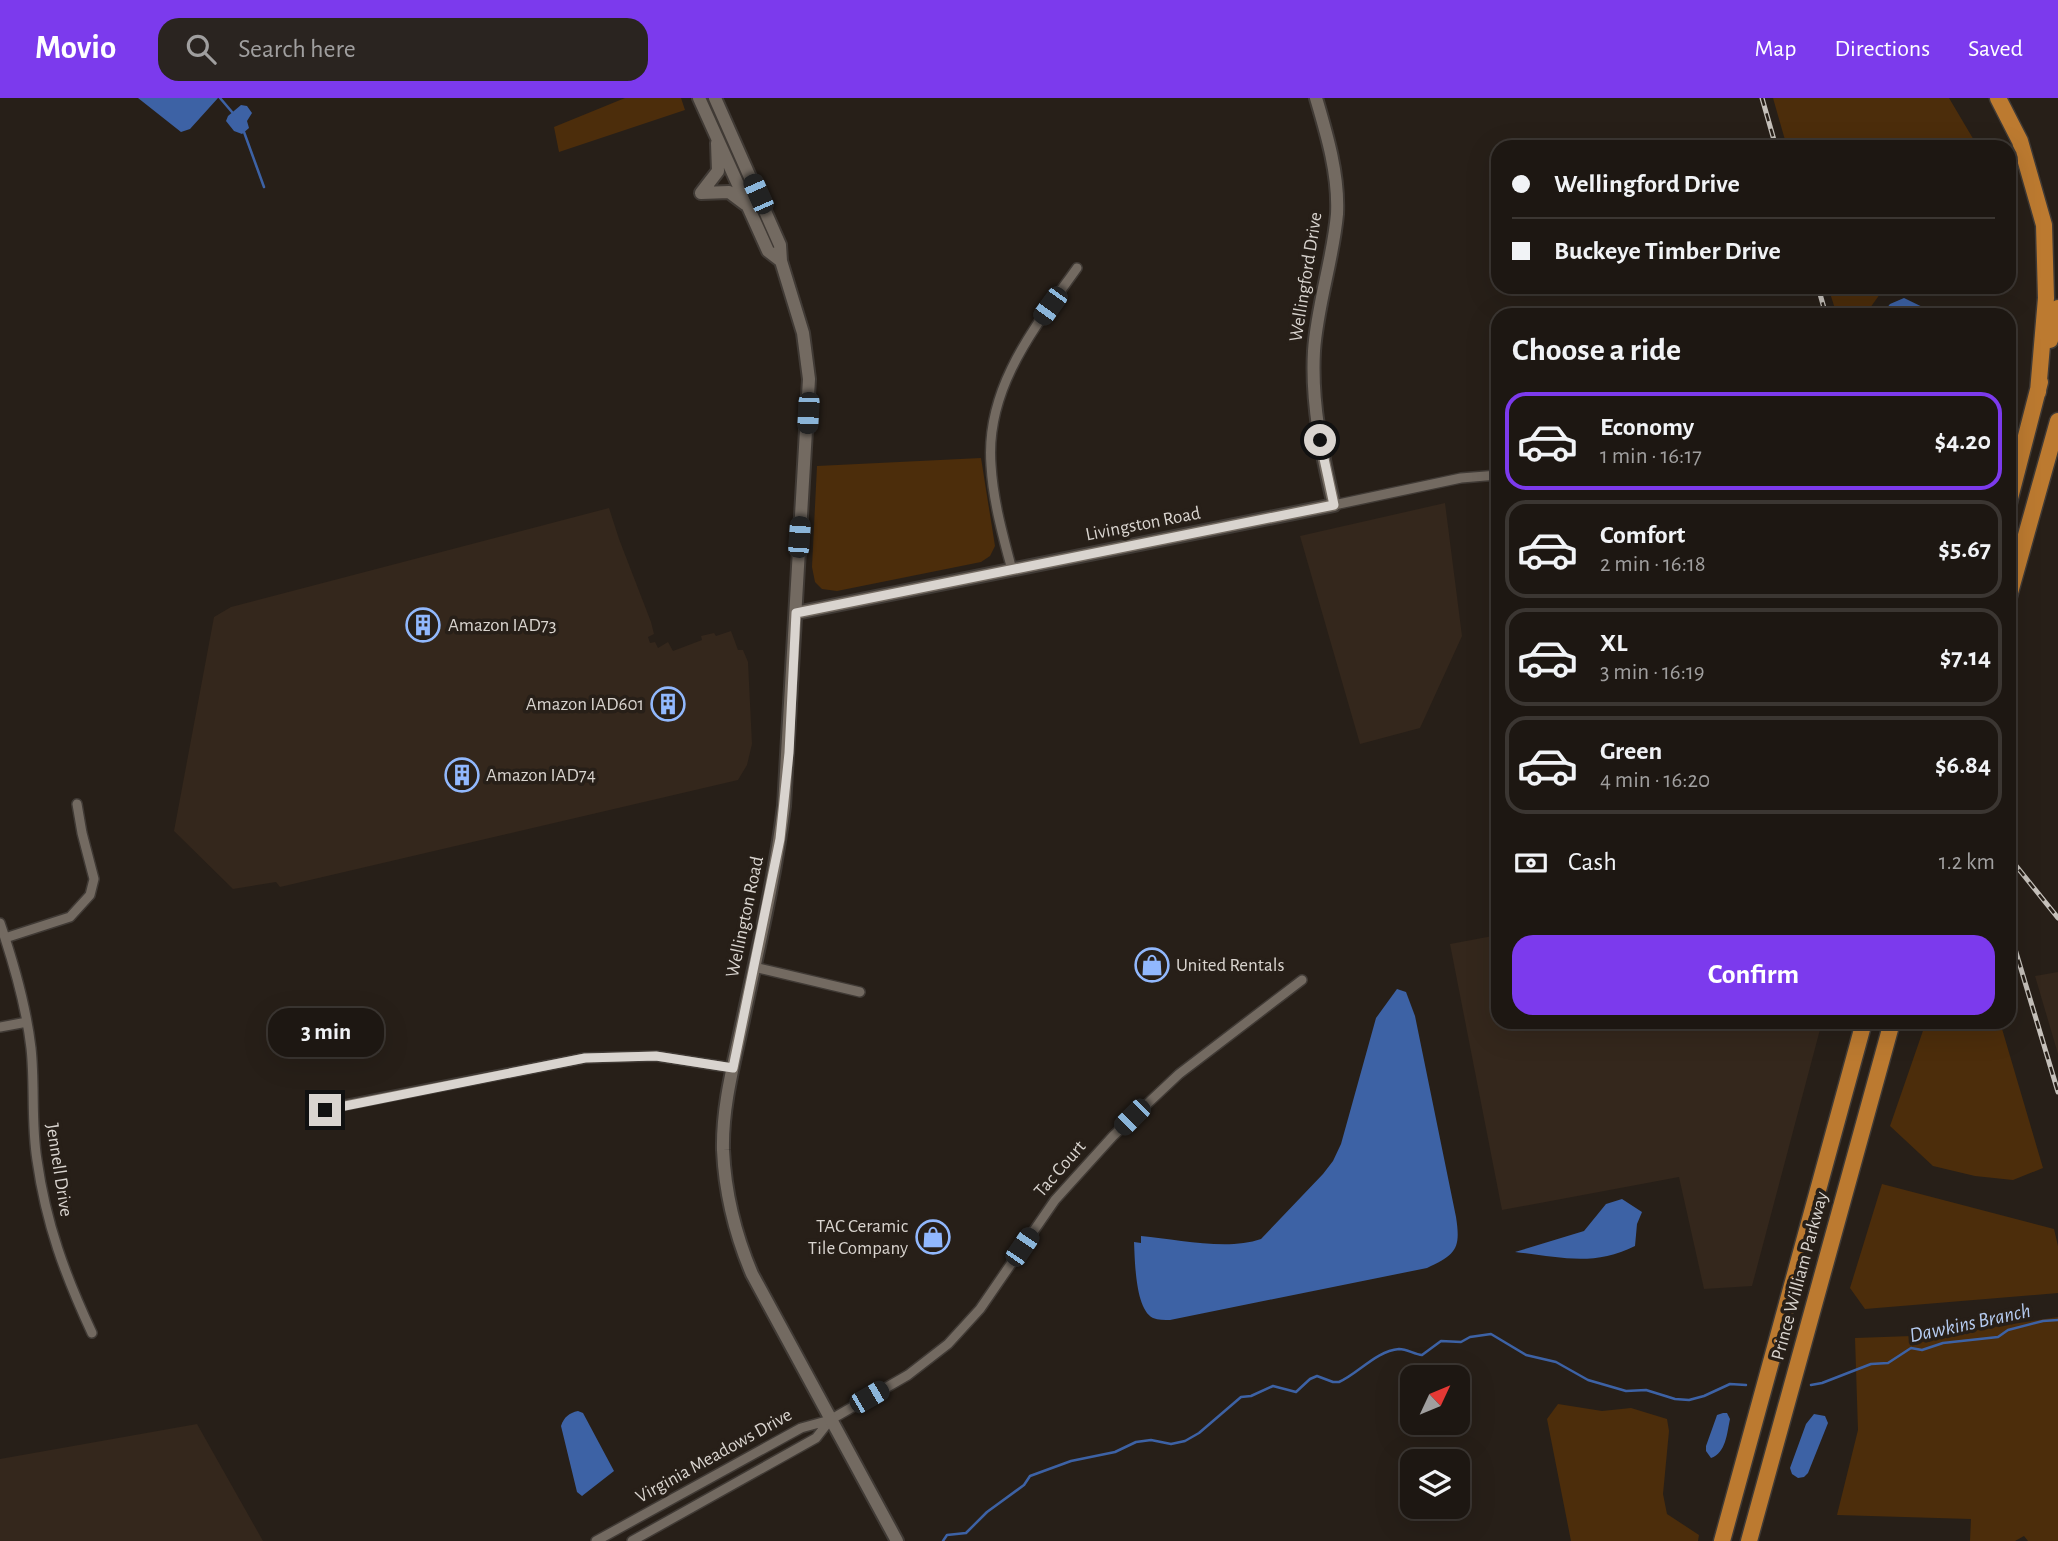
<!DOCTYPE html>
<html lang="en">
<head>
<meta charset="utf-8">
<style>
  :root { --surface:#1d1712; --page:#2a2420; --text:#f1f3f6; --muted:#a09f9f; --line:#3b3632; --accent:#7c3aed }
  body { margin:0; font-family:"Alegreya Sans",sans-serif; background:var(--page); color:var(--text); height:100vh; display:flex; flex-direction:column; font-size:26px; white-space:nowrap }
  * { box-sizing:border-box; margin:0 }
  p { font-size:23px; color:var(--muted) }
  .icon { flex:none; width:38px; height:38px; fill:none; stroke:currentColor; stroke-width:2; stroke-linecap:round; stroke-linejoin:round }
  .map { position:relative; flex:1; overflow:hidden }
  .side { position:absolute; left:1491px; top:210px; width:525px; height:721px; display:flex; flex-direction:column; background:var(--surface); border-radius:21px; box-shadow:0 7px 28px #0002,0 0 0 2px var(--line) }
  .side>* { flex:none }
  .hud { position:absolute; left:1491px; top:42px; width:525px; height:154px; border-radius:21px; box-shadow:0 7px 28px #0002,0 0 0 2px var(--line); display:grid; align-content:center; height:154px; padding:0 21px; background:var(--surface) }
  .needle { width:46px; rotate:46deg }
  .buttons { position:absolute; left:1400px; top:1267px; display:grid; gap:14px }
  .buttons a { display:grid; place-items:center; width:70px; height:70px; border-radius:14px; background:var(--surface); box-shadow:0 7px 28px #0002,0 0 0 2px var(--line); font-size:35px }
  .end { position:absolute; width:32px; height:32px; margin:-16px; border:9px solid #d9d4cf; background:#111; box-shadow:0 0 0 4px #111 }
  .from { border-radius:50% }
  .bubble { position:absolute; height:49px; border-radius:21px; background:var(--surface); box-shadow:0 7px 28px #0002,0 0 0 2px var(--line); font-size:23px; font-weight:700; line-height:49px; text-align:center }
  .car { position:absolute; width:21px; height:42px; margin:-21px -10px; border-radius:9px; box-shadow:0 0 5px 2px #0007; background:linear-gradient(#222 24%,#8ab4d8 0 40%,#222 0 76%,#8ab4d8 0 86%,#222 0) }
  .hud b { display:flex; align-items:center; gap:24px; height:66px; font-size:26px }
  .hud b+b { border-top:2px solid var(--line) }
  .hud i { width:18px; height:18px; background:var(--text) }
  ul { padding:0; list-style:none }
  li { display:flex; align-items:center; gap:21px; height:98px; margin:0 14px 10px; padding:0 7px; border:4px solid var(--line); border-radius:21px }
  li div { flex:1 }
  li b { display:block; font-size:26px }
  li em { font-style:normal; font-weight:700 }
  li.current { border-color:var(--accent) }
  li>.icon { width:63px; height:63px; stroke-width:1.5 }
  h2 { padding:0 21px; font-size:32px; line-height:84px }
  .pay { display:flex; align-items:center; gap:18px; height:77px; padding:0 21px; font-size:26px }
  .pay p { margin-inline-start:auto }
  .cta { display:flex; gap:14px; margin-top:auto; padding:14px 21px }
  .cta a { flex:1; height:80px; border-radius:21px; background:var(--accent); color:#fff; font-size:28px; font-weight:700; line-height:80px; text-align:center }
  header { display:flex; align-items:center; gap:42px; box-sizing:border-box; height:98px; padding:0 35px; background:var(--accent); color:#fff }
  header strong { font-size:33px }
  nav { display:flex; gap:38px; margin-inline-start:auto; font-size:24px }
  .search { width:490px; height:63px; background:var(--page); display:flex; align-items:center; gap:18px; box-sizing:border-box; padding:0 24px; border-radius:21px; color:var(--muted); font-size:26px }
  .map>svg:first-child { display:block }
  .built { fill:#34271c }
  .green { fill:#4c2d0b }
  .water { fill:#3d62a5 }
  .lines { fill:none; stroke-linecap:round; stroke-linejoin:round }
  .stream { stroke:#3d62a5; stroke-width:2.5 }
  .street-casing { stroke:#403a35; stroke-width:12 }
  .secondary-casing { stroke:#403a35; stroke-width:16 }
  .highway-casing { stroke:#403a35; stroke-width:19 }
  .street { stroke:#736a61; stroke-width:9 }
  .secondary { stroke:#736a61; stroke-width:12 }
  .highway { stroke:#bc7a30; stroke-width:16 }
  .rail-casing { stroke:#c5c0ba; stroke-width:5 }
  .rail { stroke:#271f18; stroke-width:2.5; stroke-dasharray:8; stroke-linecap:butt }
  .route { stroke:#d9d4cf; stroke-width:9 }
  .labels { text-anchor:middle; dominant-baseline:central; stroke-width:7; stroke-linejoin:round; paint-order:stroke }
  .street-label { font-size:19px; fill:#d9d4cf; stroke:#271f18 }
  .poi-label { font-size:19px; fill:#d9d4cf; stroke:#271f18; text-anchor:start }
  .water-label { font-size:21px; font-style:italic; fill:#b5cbf0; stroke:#271f18 }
</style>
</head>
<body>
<header>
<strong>Movio</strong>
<div class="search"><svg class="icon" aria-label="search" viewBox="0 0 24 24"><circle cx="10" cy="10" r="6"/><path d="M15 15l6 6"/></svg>Search here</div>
<nav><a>Map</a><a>Directions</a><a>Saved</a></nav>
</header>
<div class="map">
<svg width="2058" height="1443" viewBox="0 0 2058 1443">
  <rect width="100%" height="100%" fill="#271f18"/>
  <!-- built -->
  <path class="built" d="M1445,405L1462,538L1420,630L1360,646L1300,438Z
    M609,410L619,441L651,524L654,536L648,539L650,545L655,544L658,550L668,544L673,553L702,542L701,538L714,535L716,538L731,533L738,552H743L748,564L752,646L747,667L738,682L280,789L276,784L233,791L174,733L214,519L231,509Z
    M1498,837V924H1822L1752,1188L1704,1191L1679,1079L1502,1112L1450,846Z
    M2058,874V956L2035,878Z
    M197,1326L263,1443H0V1361Z"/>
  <!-- green -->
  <path class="green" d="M625,0H681L685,12L559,54L554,29Z
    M1773,0H1949L1978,49H1787Z
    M1828,189H1885L1865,217H1837Z
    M981,360L995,448L990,458L981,464L837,493L822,491L815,484L812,469L817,368Z
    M1926,924H2000L2043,1070L2013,1082L1975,1078L1933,1068L1890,1028Z
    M1882,1086L2054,1131L2058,1148V1195L1865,1211L1850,1190Z
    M2058,1219V1443H2028L2024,1438L2015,1443H1970L1971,1421L1837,1417L1858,1332L1855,1240L1940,1237Z
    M1558,1306L1602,1313L1631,1310L1667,1321L1669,1333L1663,1396L1667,1416L1699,1437L1698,1443H1571L1547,1321Z"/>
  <!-- water -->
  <path class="water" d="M138,0H218L190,31L181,34Z
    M241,7L247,8L252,15L247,23L249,30L242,36L234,33L226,23L228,18Z
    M1904,200L1939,217H1881L1890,206Z
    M1397,891L1406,894L1415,918L1456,1119C1461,1151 1456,1156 1427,1170L1170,1222C1165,1222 1158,1222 1153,1220C1135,1211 1135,1162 1134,1144L1141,1145V1138C1177,1141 1227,1153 1261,1141L1323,1076L1333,1063L1341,1046L1376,920Z
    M1622,1101L1642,1114L1637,1126L1635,1148C1594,1169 1559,1159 1515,1154L1584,1133L1606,1106Z
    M578,1313L583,1315L614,1373L582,1398L577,1394L561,1328C564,1319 569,1315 578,1313Z
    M1723,1315H1727L1730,1321C1727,1335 1726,1355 1711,1360L1706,1353V1348L1716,1320L1717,1317Z
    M1814,1316L1825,1318L1828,1325L1808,1375L1804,1379L1798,1380L1792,1376L1790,1370L1806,1326Z"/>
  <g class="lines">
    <!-- stream -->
    <path class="stream" d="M220,0L232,14
      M244,34L264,89
      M1811,1287L1822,1285L1871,1266L1888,1265L1911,1250L1922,1252L1943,1245L1998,1239L2008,1232L2043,1223L2058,1222
      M943,1443L947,1437L966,1435L987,1414L1024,1387L1030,1378L1071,1363L1115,1354L1136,1344L1151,1342L1171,1346L1185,1343L1199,1335L1241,1299L1251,1298L1273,1288L1296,1294L1310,1281L1317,1278L1333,1284H1339C1359,1275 1376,1253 1399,1251C1407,1251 1414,1256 1422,1257L1441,1243L1461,1244L1470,1239L1491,1236L1526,1257L1556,1264L1588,1282L1626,1293L1646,1292L1675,1301L1689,1302L1704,1298L1730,1286L1746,1287"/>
    <defs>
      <path id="street" d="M1334,407L1461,380L1498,377
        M1012,472C1003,438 993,403 991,367C985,290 1035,229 1077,170
        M0,825C14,866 26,907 31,950C35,987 31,1025 37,1062C46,1126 65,1177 92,1235
        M5,840L70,819L90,797L94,781L82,735L77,706
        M754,869L860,894
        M0,929L27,924
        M325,1011L585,960L656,958L733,970
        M596,1443L801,1330L830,1322L908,1277L948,1246L980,1211L1055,1102L1113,1038L1179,976L1302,882
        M632,1443L816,1340L830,1322"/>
      <path id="secondary" d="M699,0L768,153L781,163
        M715,0L780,147L781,163L803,235L809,281L784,708C775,780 758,851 743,922C734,965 722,1008 723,1052C725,1096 735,1136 752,1176L897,1443
        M701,95L718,73L717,45
        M701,95L729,94L745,106
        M796,515L1334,407C1322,356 1311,306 1314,253C1317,207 1333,162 1337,116C1339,77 1327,37 1316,0"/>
      <path id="highway" d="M1998,0L2020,43L2044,127L2046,200L2038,294
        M2050,242L2058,210
        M2009,404L2040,284
        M2009,498L2058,323
        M1722,1443L1864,924
        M1749,1443L1892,924"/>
    </defs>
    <!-- street casing -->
    <use href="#street" class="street-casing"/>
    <!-- secondary casing -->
    <use href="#secondary" class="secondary-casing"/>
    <!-- highway casing -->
    <use href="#highway" class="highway-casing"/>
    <!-- street -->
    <use href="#street" class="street"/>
    <!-- secondary -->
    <use href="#secondary" class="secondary"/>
    <!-- highway -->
    <use href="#highway" class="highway"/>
    <defs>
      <path id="rail" d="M1762,0L1776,49
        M1818,189L1826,217
        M2009,759L2058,820
        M2009,831L2058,994"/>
    </defs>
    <!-- rail casing -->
    <use href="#rail" class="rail-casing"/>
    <!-- rail -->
    <use href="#rail" class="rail"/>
  </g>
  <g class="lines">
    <!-- route -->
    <path class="route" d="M325,1012L585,960L656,958L733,970L780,741L789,655L796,515L1334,407L1320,342"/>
  </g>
  <!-- icons -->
  <defs>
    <symbol id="building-ring" viewBox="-11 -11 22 22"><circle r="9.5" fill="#271f18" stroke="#91b8fd" stroke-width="1.5"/><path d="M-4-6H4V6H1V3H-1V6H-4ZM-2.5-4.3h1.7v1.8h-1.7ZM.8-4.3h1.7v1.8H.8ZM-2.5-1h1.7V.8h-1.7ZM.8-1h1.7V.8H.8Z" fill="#91b8fd"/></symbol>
    <symbol id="shop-ring" viewBox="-11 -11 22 22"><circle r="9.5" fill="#271f18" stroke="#91b8fd" stroke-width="1.5"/><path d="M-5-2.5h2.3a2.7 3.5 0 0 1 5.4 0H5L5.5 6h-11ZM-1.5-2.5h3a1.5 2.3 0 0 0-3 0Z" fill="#91b8fd"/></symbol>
  </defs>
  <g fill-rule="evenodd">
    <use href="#building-ring" x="404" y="508" width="38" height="38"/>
    <use href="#building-ring" x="649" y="587" width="38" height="38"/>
    <use href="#building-ring" x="443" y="658" width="38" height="38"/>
    <use href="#shop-ring" x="1133" y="848" width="38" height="38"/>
    <use href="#shop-ring" x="914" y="1120" width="38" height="38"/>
  </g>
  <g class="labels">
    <!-- street labels -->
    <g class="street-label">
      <text transform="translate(1306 179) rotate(-81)">Wellingford Drive</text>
      <text transform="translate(1143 426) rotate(-11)">Livingston Road</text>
      <text transform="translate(745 819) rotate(-78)">Wellington Road</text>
      <text transform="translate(1060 1071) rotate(-49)">Tac Court</text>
      <text transform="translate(59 1072) rotate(81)">Jennell Drive</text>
      <text transform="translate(1800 1178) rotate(-75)">Prince William Parkway</text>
      <text transform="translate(714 1358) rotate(-29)">Virginia Meadows Drive</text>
    </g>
    <!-- poi labels -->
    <g class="poi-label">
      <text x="448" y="527">Amazon IAD73</text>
      <text x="644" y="606" text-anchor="end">Amazon IAD601</text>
      <text x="486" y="677">Amazon IAD74</text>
      <text x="1176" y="867">United Rentals</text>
      <text x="908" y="1128" text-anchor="end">TAC Ceramic<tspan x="908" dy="22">Tile Company</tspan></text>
    </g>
    <!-- water labels -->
    <g class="water-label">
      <text transform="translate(1970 1225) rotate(-12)">Dawkins Branch</text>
    </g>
  </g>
</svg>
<div class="buttons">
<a><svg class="needle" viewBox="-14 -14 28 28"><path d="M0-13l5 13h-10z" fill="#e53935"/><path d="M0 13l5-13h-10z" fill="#a09f9f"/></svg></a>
<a><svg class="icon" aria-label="layers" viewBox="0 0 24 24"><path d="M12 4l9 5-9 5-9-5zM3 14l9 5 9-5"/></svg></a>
</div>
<i class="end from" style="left:1320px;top:342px"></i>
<i class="end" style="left:325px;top:1012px"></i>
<div class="bubble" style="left:268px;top:910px;width:116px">3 min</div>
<i class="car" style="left:758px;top:96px;rotate:336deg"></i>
<i class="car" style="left:1050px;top:208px;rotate:216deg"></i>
<i class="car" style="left:808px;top:315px;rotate:183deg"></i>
<i class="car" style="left:799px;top:439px;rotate:4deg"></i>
<i class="car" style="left:1132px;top:1019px;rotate:225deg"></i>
<i class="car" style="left:1022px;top:1149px;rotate:34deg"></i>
<i class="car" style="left:869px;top:1299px;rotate:60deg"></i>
<div class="hud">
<b><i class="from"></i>Wellingford Drive</b>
<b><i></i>Buckeye Timber Drive</b>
</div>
<section class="side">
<h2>Choose a ride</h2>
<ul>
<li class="current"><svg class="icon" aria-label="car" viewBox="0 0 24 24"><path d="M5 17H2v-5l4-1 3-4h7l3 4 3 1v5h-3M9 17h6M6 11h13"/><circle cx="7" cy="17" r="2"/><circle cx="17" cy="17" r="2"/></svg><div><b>Economy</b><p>1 min · 16:17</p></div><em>$4.20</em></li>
<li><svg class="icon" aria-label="car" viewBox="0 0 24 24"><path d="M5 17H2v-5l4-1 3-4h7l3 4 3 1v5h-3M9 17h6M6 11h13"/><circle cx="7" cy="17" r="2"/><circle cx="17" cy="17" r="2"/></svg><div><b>Comfort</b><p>2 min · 16:18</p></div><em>$5.67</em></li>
<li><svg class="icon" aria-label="car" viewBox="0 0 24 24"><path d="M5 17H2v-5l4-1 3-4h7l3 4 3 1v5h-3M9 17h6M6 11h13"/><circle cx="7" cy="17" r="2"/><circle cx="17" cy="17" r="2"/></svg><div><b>XL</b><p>3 min · 16:19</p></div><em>$7.14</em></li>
<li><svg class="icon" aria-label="car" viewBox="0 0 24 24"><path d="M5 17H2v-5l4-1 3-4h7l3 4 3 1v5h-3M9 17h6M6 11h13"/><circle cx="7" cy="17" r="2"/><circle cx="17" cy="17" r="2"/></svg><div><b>Green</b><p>4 min · 16:20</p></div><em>$6.84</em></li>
</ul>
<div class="pay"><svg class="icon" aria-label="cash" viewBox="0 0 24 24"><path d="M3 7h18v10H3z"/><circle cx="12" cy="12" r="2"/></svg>Cash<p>1.2 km</p></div>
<div class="cta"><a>Confirm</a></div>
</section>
</div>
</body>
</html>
